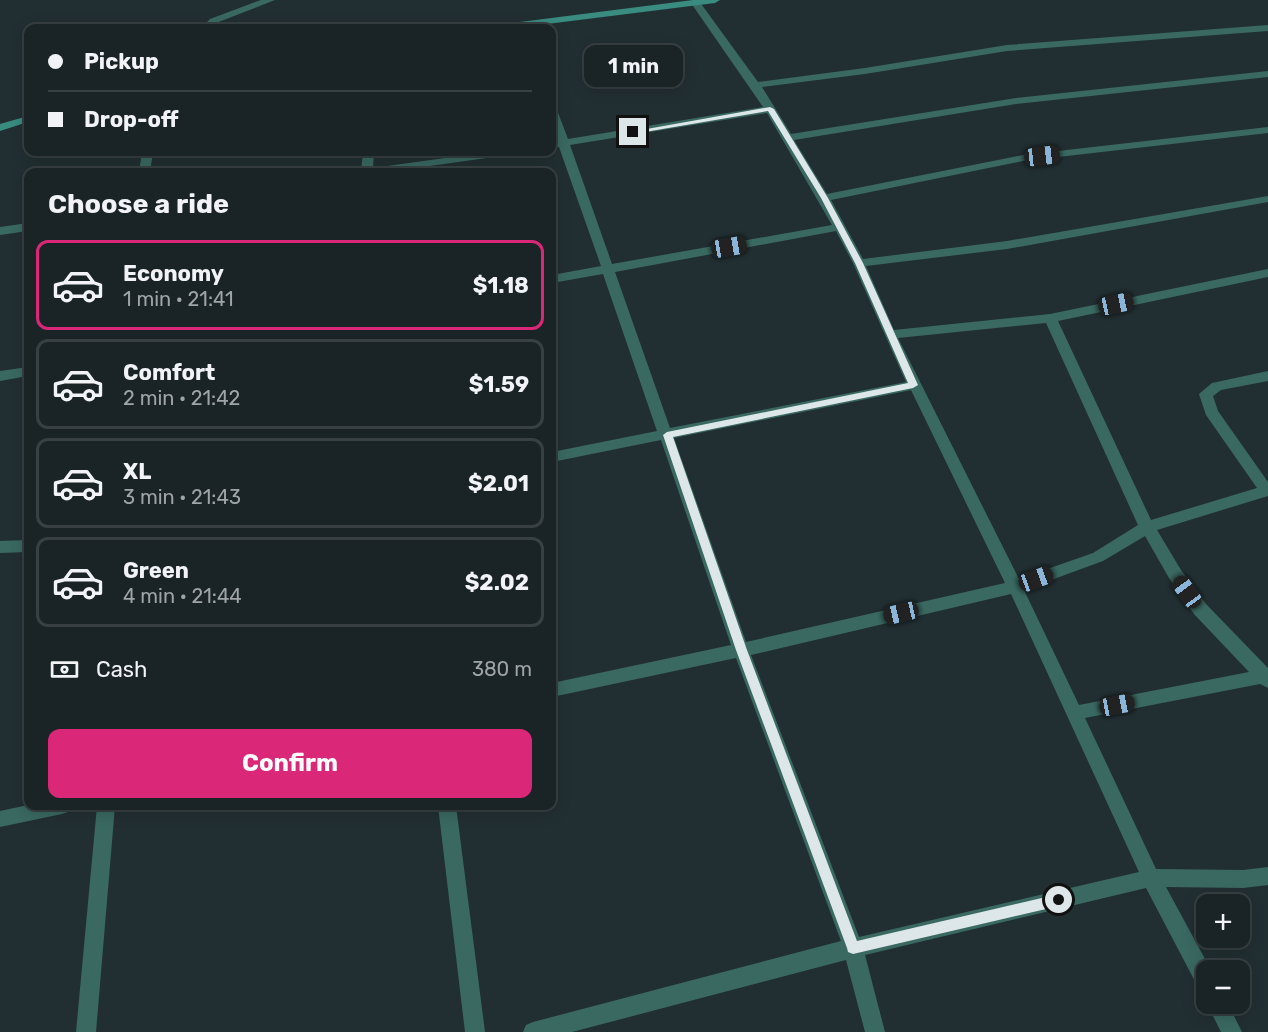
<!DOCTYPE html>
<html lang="en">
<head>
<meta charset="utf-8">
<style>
  :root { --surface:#1a2326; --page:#232b2e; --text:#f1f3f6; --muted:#9fa4a7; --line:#384043; --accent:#db2777 }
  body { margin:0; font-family:Rubik,sans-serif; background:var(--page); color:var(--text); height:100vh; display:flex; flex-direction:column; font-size:22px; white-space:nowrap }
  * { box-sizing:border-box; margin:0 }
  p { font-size:20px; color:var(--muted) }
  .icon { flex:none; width:33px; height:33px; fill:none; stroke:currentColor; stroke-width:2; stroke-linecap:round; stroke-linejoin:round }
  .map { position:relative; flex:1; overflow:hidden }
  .panel { position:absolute; left:24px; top:168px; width:532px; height:642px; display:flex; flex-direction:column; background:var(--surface); border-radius:12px; box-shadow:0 3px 15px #0003,0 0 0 2px var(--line) }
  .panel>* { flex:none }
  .top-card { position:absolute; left:24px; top:24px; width:532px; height:132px; border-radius:12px; box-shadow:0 3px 15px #0003,0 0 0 2px var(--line); display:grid; align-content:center; height:132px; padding:0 24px; background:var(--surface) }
  .tools { position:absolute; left:1196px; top:894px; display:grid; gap:12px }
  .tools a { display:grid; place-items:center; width:54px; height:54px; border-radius:12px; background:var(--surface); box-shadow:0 3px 15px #0003,0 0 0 2px var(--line); font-size:30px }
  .end { position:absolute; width:27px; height:27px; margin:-14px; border:8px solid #dde6e8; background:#111; box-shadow:0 0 0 3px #111 }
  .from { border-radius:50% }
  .bubble { position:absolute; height:42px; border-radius:12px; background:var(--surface); box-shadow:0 3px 15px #0003,0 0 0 2px var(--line); font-size:20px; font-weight:700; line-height:42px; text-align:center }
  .car { position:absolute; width:18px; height:36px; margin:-18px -9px; border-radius:8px; box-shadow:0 0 4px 2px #0007; background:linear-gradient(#222 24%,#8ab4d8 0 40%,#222 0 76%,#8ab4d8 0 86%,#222 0) }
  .top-card b { display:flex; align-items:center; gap:21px; height:57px; font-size:22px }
  .top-card b+b { border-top:2px solid var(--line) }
  .top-card i { width:15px; height:15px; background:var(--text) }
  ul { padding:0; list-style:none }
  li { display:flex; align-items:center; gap:18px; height:90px; margin:0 12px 9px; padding:0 12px; border:3px solid var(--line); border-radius:12px }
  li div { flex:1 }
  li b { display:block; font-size:22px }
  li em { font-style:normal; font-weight:700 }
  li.current { border-color:var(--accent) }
  li>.icon { width:54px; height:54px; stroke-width:1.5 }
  h2 { padding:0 24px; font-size:27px; line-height:72px }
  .pay { display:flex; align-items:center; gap:15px; height:66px; padding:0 24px; font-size:22px }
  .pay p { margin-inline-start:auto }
  .action { display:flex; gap:12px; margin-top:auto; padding:12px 24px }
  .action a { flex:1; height:69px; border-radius:12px; background:var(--accent); color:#fff; font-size:24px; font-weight:700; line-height:69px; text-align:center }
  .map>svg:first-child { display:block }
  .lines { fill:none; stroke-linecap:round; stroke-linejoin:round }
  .minor { fill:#3a6962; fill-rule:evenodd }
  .secondary { fill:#3a8b80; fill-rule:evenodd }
  .route { fill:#dde6e8 }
</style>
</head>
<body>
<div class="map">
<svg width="1268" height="1032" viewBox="0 0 1268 1032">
  <rect width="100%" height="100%" fill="#222f32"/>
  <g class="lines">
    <!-- minor -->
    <path class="minor" d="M261,0H275L216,23L211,28H201L210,19Z
      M696,0L699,1L758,82L865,68L1007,45L1268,25V31L1007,51L865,74L762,87L791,134L1016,98L1268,71V77L1016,104L794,140L827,194L1023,155L1268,127V133L1023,161L831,200L863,259L1007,241L1268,196V202L1007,249L866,266L894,330L1050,314L1268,269V277L1058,321L1151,520L1257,488L1206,415L1199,394L1212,383L1268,371V381L1221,390L1213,396L1218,411L1268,482V496L1157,530L1181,570L1206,604L1268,668V688L1260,684L1085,718L1156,869L1243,870L1268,867V885L1243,888L1166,887L1211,970H1206V992L1199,989L1146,888L865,955L885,1032H865L846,960L572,1032H523L526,1025L533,1022L841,941L736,658L552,697V683L731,645L661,440L552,462V452L657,431L603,274L552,283V275L601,266L559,147L552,148V142L557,141L552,126V107L557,110L568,139L763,107L691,3ZM767,113L832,225L612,264L570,145ZM836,231L853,263L906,382L670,428L615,272ZM1046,323L1138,525L1093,553L1019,579L898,338ZM911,390L1005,583L746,642L674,438ZM1145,536L1169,578L1194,614L1249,672L1079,705L1024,590L1103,561ZM1011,594L1139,872L859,937L751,655Z
      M142,152H153L150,172H139Z
      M363,152H374L373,168L488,152H514L508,155L387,172H361Z
      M28,223V231L0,235V227Z
      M28,367V376L0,381V371Z
      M28,540V552L0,553V541Z
      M28,805V806H71L68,812L62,814L0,827V811Z
      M97,806H115L96,1032H76Z
      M438,806H456L485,1032H465Z
      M1207,1004H1228L1242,1032H1221Z"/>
    <!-- secondary -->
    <path class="secondary" d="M693,0H720L715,3L515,28H491L496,25Z
      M28,116V122L0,131V124Z"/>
  </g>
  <!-- route -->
  <path class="route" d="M770,107L774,109L828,198L863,263L918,385L913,388L673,437L747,650L857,941L1059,894L1065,900L1059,906L853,954L848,952L847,948L736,650L663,435L667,432L908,383L855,263L821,198L768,111L633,134L630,132Z"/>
</svg>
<div class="tools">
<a>+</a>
<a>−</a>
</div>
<i class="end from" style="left:1059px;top:900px"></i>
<i class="end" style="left:633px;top:132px"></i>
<div class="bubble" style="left:584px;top:45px;width:99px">1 min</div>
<i class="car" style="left:1042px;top:156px;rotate:83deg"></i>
<i class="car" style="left:729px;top:247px;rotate:80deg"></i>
<i class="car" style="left:1116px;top:304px;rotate:78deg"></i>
<i class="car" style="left:1036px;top:579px;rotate:70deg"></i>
<i class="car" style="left:1187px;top:592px;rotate:324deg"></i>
<i class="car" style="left:901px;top:613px;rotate:257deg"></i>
<i class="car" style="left:1117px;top:705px;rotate:79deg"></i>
<div class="top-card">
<b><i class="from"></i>Pickup</b>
<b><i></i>Drop-off</b>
</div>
<section class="panel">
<h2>Choose a ride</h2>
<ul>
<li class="current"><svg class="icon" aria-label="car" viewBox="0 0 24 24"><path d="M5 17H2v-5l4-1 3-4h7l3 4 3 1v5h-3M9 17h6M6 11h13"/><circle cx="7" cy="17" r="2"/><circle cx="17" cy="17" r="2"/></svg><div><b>Economy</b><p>1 min · 21:41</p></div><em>$1.18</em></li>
<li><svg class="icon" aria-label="car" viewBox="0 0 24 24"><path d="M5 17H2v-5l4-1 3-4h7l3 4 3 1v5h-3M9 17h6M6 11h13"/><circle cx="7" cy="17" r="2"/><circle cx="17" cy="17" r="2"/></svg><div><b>Comfort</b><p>2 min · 21:42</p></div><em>$1.59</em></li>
<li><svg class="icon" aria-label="car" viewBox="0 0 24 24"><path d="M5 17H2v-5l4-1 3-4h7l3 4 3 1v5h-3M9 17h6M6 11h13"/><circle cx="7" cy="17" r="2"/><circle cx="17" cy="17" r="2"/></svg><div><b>XL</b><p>3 min · 21:43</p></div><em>$2.01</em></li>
<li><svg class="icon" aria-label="car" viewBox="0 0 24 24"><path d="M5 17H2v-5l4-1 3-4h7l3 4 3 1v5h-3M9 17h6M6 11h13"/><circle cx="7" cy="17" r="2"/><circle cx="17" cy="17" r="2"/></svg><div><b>Green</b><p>4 min · 21:44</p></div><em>$2.02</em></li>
</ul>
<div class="pay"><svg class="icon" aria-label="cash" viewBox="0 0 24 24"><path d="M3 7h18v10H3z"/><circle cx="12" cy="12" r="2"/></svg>Cash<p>380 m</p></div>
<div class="action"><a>Confirm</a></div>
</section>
</div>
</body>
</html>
